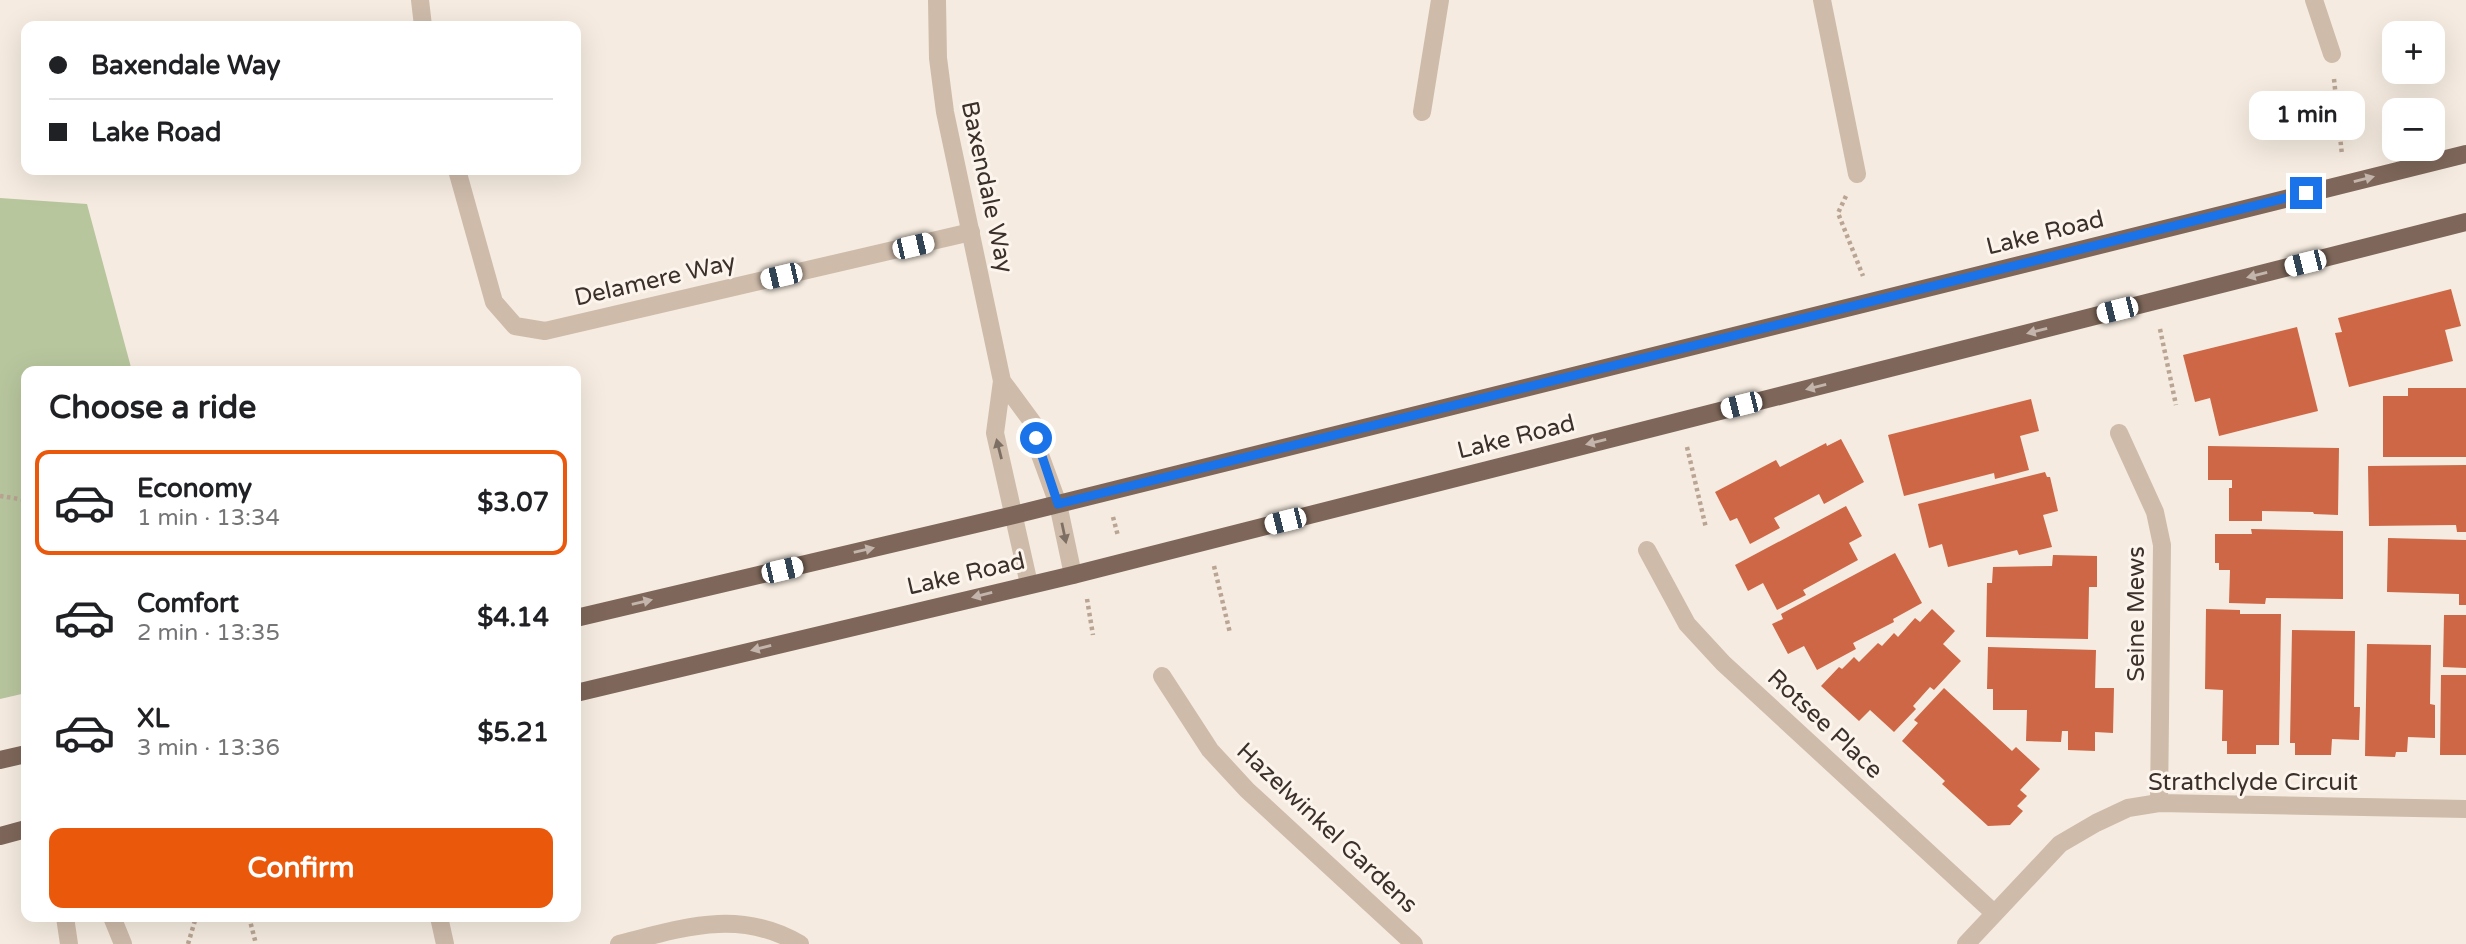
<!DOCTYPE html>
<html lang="en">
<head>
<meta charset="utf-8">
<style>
  :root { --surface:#fff; --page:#f2f2f2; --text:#202124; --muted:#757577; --line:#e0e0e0; --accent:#ea580c }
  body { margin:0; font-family:"Varela Round",sans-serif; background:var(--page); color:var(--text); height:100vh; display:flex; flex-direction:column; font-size:26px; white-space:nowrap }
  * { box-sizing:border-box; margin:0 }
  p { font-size:23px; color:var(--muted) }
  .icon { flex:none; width:38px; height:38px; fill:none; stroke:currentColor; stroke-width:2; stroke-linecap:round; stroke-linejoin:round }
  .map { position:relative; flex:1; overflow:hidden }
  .sheet { position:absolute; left:21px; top:366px; width:560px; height:556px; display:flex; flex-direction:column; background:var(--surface); border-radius:14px; box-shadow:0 7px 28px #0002 }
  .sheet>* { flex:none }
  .top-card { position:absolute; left:21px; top:21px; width:560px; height:154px; border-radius:14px; box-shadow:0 7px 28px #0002; display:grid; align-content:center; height:154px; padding:0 28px; background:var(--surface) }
  .buttons { position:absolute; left:2382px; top:21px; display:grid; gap:14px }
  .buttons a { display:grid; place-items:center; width:63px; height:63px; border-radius:14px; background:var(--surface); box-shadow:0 7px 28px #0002; font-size:35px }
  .end { position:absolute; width:32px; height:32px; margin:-16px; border:9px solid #1a73e8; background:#fff; box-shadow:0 0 0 4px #fff }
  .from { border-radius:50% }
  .bubble { position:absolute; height:49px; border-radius:14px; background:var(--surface); box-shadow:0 7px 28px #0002; font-size:23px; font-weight:800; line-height:49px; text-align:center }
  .car { position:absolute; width:21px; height:42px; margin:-21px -10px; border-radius:9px; box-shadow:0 0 5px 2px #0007; background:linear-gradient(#fff 24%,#345 0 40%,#fff 0 76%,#345 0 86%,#fff 0) }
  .top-card b { display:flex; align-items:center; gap:24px; height:66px; font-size:26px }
  .top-card b+b { border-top:2px solid var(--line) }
  .top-card i { width:18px; height:18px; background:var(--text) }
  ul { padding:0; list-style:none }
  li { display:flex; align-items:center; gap:21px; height:105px; margin:0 14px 10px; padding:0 14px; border:4px solid transparent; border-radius:14px }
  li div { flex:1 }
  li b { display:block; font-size:26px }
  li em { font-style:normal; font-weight:800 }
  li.active { border-color:var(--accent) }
  li>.icon { width:63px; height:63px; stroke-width:1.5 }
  h2 { padding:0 28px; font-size:32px; line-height:84px }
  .primary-button { display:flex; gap:14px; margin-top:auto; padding:14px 28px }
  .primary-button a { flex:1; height:80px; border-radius:14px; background:var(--accent); color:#fff; font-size:28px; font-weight:800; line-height:80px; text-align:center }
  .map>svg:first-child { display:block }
  .green { fill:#b8c69e }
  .building { fill:#cd6745 }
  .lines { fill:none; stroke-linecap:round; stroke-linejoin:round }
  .path { stroke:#baa594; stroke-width:4.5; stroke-dasharray:3.5 3.5; stroke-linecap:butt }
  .minor { stroke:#cebbaa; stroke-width:18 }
  .tertiary { stroke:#cebbaa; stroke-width:18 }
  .primary { stroke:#7e675a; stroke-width:18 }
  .oneway { fill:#c3b5ab }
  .oneway2 { fill:#7e6f64 }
  .route { stroke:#1a73e8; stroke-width:9 }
  .labels { text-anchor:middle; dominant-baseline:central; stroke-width:6; stroke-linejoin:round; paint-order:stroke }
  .street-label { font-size:24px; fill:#3c302a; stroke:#fcf5ed }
</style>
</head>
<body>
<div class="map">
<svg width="2466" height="944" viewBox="0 0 2466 944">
  <rect width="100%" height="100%" fill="#f5ebe0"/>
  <!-- green -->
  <path class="green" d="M0,198L87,204L132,371H26V693L0,699Z"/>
  <!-- building -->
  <path class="building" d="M2451,289L2461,326L2445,330L2453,361L2349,387L2335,333L2342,332L2338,318Z
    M2297,327L2318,411L2219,436L2210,398L2195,402L2183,355Z
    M2408,388H2466V457H2383V396H2408Z
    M2031,399L2039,431L2020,436L2029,470L1995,479L1994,473L1904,496L1888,435Z
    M1841,439L1864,482L1824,504L1819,494L1774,518L1780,528L1750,544L1737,518L1730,521L1715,492L1776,460L1780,467L1826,443L1827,446Z
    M2208,446L2339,448L2338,515L2314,514L2313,512L2262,511V521H2229V488H2232V480H2208Z
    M2466,465V532H2457L2456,525L2369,526L2368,466Z
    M2045,472L2047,477H2050L2058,511L2043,515L2052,547L2019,555L2017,550L1948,567L1942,544L1929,548L1918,504Z
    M1846,506L1862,536L1849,543L1858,560L1803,590L1806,595L1777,610L1763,583L1748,591L1735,565Z
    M2251,529L2343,531V599L2266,598L2265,604L2229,603L2230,570H2219V563H2215V534H2252Z
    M2388,538L2466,540V605H2459V594L2387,592Z
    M1895,553L1922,603L1893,619L1894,622L1853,643L1856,649L1817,670L1804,646L1788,654L1772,624L1783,619L1781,614Z
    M2053,555L2097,556V587H2089L2088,639L1986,637L1987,583H1992L1993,567L2052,566Z
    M1932,609L1955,631L1943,644L1961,661L1934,690L1930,687L1913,706L1916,709L1894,732L1870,710L1859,721L1821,686L1839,667L1842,669L1854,657L1859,662L1878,643L1882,646L1894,633L1898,637L1915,618L1920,622Z
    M2206,609L2240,610V614H2281L2279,745H2256V754H2227V741H2222L2223,690L2205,689Z
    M2444,615H2466V668L2443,667Z
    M2292,630L2355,631L2354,707H2360L2359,740L2332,739L2331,755H2295V743H2290Z
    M2367,644L2431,645L2430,704L2435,705V738L2408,737L2407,752H2396L2395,757L2365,756Z
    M1988,647L2096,650L2095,688H2114L2113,733L2095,732V751L2068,750V731H2062L2061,742L2026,741L2027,710H1993V689H1987Z
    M2441,675H2466V755H2440Z
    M1944,688L2012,751L2016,747L2040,769L2020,790L2027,796L2017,806L2023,811L2010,825L1988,826L1942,784L1945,781L1902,741L1918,723L1914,720Z"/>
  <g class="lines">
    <!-- path -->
    <path class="path" d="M2334,79L2342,155
      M1846,196L1838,213L1863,276
      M2160,329L2176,405
      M1687,447L1706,528
      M0,496L26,500
      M1113,517L1118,536
      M1214,566L1230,633
      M1087,599L1093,635
      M249,917L256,944
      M188,944L196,917"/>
    <!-- minor -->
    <path class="minor" d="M420,0L423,26
      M1822,0L1857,174
      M2314,0L2332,54
      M1422,112L1440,0
      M457,170L494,302L515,326L545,331L971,232
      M2119,433L2155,512L2162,545L2159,803
      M1647,550L1687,624L1723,663L1994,913
      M1162,676L1210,750L1247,790L1414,944
      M439,917L445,944
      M1966,944L2060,844L2096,823L2128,808L2159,803L2466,809"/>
    <!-- tertiary -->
    <path class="tertiary" d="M937,0L938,58L945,112L1002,381L995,433L1029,584
      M1002,381L1033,423L1039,452L1058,504L1073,575
      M65,917L69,944
      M112,917L123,944
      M619,944C682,928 739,908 800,944"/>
    <!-- primary -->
    <path class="primary" d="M576,618L1014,515L2466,154
      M576,693L1073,575L2466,222
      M0,760L26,754
      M0,836L26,829"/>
  </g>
  <!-- one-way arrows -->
  <defs><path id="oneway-solid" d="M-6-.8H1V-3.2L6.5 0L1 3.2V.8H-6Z" transform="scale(1.75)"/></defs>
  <g class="oneway">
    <use href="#oneway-solid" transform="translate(2364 179) rotate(-14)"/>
    <use href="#oneway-solid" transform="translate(2257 275) rotate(166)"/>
    <use href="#oneway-solid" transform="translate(2037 331) rotate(166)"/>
    <use href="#oneway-solid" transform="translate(1816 387) rotate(166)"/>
    <use href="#oneway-solid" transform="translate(1596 442) rotate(166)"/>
    <use href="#oneway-solid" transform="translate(864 550) rotate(-13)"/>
    <use href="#oneway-solid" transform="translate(982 595) rotate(166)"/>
    <use href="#oneway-solid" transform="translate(642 602) rotate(-13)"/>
    <use href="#oneway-solid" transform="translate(761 648) rotate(166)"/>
  </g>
  <g class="oneway2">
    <use href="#oneway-solid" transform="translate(999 449) rotate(-104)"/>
    <use href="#oneway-solid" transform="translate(1064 533) rotate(78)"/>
  </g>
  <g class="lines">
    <!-- route -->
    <path class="route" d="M1036,438L1058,504L2306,193"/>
  </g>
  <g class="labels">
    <!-- street labels -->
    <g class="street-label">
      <text transform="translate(987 187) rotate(78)">Baxendale Way</text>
      <text transform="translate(2045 233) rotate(-14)">Lake Road</text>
      <text transform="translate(655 280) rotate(-13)">Delamere Way</text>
      <text transform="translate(1516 437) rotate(-14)">Lake Road</text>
      <text transform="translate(966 574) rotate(-13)">Lake Road</text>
      <text transform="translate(2136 614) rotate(-90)">Seine Mews</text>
      <text transform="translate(1825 724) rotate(43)">Rotsee Place</text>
      <text x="2253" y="782">Strathclyde Circuit</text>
      <text transform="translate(1327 828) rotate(43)">Hazelwinkel Gardens</text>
    </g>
  </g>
</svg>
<div class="buttons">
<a>+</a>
<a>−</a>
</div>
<i class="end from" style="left:1036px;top:438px"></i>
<i class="end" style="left:2306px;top:193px"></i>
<div class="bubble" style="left:2249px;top:91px;width:116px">1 min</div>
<i class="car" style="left:913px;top:246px;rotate:77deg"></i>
<i class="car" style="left:2305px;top:263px;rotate:256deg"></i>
<i class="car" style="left:781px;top:276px;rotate:257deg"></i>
<i class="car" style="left:2117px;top:310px;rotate:256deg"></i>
<i class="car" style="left:1741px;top:405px;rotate:256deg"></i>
<i class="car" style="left:1285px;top:521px;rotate:256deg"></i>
<i class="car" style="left:782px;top:570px;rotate:77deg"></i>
<div class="top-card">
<b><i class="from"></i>Baxendale Way</b>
<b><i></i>Lake Road</b>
</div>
<section class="sheet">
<h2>Choose a ride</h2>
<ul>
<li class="active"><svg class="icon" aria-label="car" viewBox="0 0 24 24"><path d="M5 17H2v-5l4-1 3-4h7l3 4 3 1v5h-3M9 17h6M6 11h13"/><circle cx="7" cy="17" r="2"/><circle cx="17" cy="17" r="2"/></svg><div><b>Economy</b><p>1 min · 13:34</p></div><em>$3.07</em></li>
<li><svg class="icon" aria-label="car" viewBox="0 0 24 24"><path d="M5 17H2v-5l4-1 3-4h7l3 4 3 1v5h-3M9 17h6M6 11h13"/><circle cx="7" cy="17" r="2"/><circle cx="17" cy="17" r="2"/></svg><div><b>Comfort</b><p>2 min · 13:35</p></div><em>$4.14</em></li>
<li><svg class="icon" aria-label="car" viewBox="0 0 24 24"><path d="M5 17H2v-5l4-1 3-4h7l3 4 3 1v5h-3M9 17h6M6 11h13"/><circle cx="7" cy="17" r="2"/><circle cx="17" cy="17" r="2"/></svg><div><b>XL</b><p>3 min · 13:36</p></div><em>$5.21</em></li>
</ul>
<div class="primary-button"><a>Confirm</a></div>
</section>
</div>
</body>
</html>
